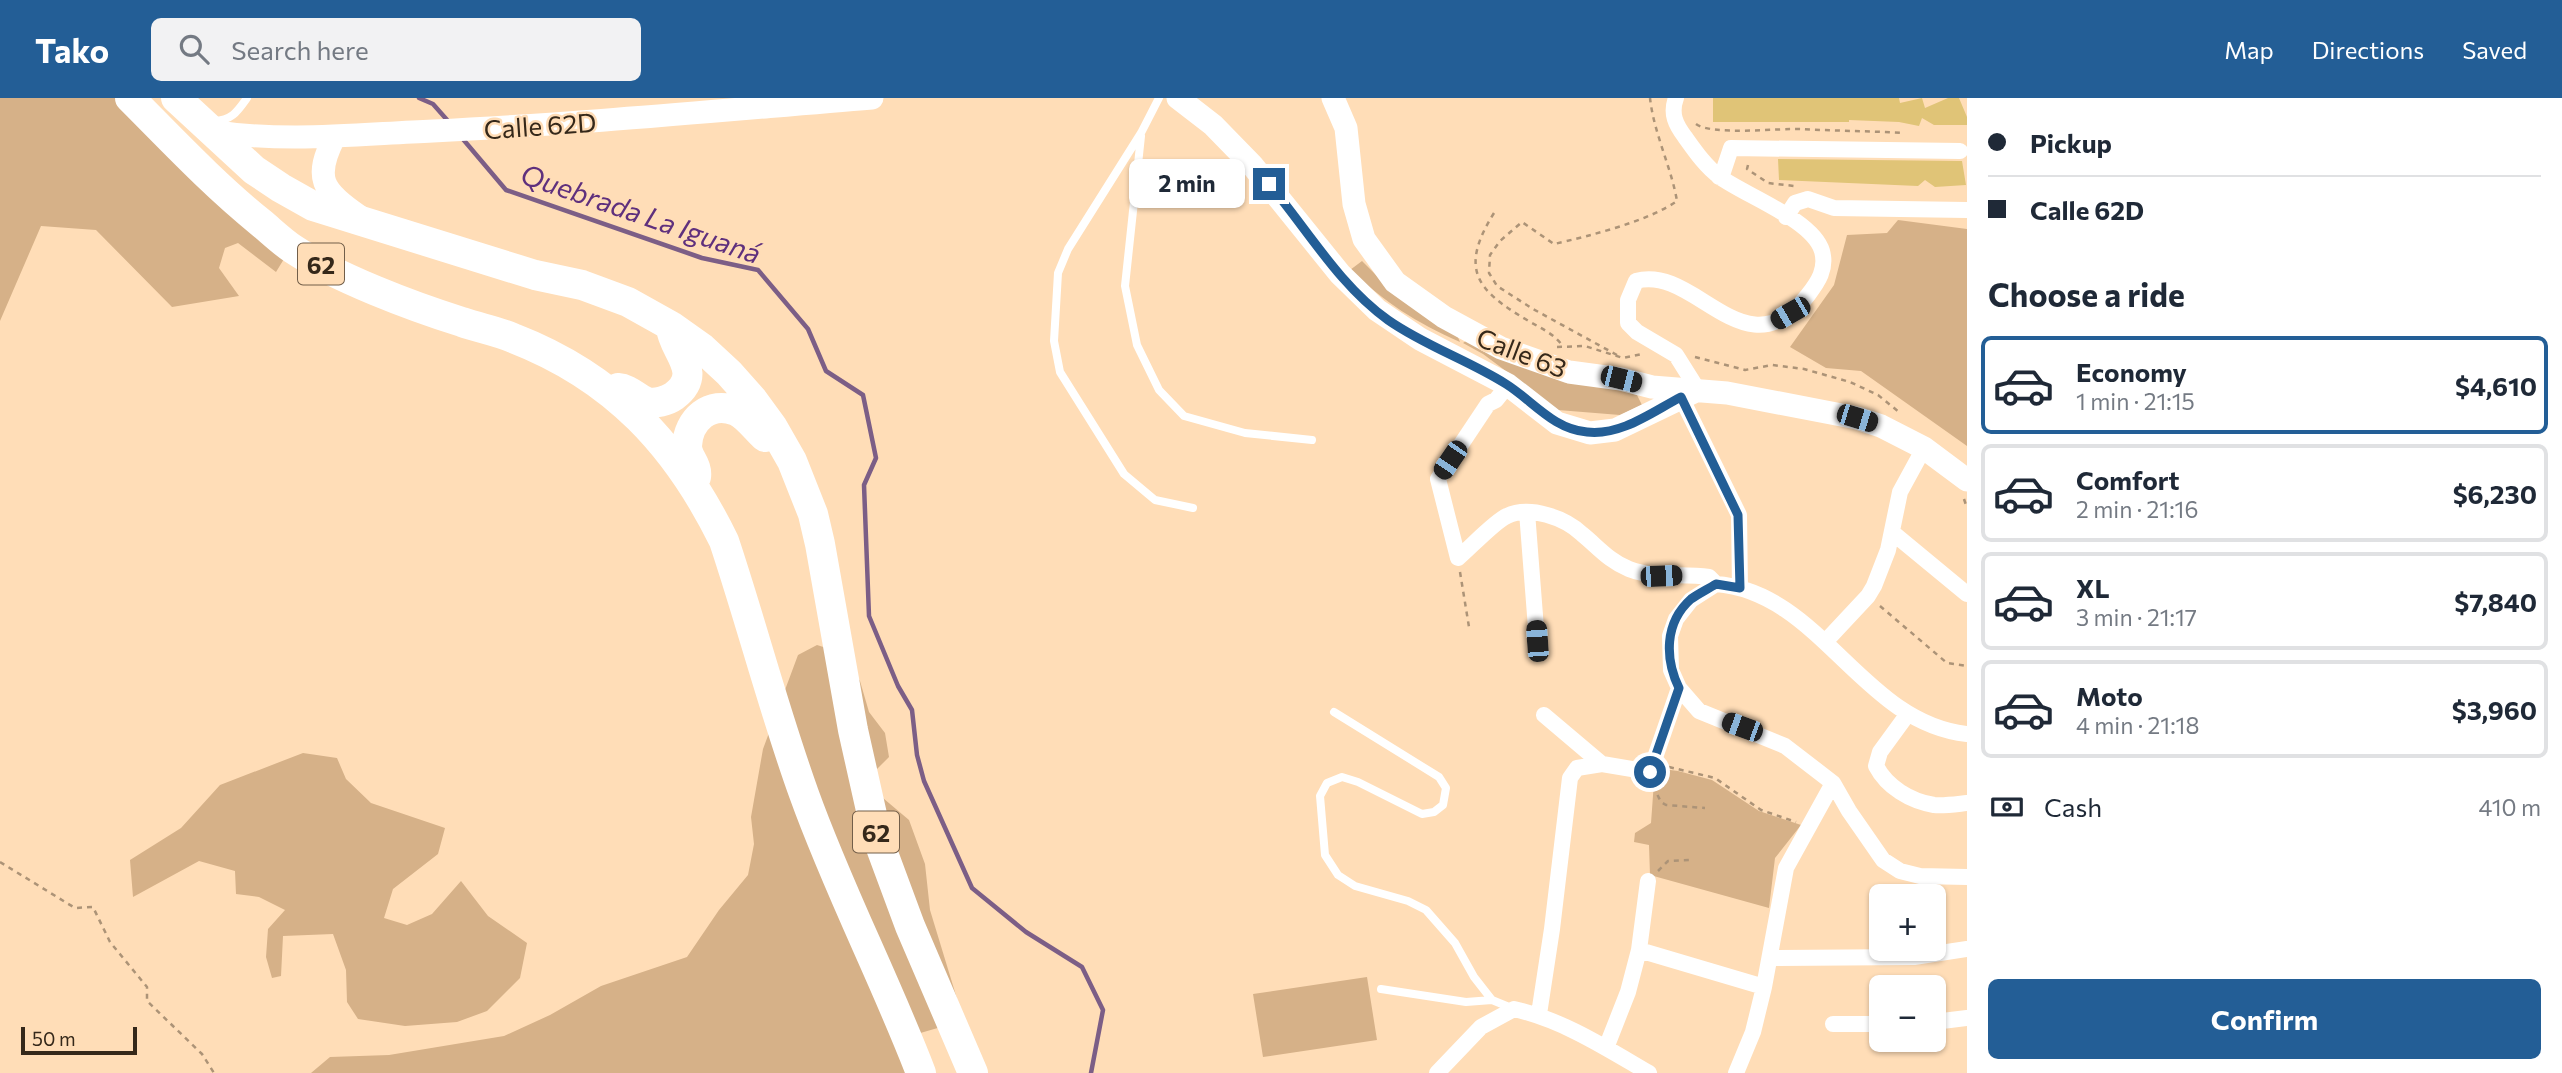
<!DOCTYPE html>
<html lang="en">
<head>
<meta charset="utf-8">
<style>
  :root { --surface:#fff; --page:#f2f2f3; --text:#1f2937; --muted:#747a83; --line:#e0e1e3; --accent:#235e96 }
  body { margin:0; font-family:Commissioner,sans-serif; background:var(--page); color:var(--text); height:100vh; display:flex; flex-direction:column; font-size:26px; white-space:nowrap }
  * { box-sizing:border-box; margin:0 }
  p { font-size:23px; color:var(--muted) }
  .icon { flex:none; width:38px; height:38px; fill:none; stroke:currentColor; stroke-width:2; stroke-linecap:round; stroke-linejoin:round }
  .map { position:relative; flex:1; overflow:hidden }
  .drawer { display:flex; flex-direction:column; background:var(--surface); width:595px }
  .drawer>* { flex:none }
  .banner { display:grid; align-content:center; height:154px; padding:0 21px; background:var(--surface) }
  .controls { position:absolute; left:1869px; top:786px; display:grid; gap:14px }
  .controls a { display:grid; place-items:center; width:77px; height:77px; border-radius:10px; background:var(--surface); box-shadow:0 2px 5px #0004; font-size:35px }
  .scale { position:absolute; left:21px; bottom:18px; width:116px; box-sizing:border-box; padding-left:7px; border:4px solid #35281a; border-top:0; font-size:19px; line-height:24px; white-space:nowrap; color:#35281a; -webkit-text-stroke:5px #ffddb7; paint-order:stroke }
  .end { position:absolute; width:32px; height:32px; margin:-16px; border:9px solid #235e96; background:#fff; box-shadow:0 0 0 4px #fff }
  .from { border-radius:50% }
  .bubble { position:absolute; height:49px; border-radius:10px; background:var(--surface); box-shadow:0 2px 5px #0004; font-size:23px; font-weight:700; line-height:49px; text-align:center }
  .car { position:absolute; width:21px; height:42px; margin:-21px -10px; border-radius:9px; box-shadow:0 0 5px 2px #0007; background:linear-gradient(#222 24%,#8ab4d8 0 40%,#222 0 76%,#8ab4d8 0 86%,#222 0) }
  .banner b { display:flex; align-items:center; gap:24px; height:66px; font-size:26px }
  .banner b+b { border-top:2px solid var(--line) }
  .banner i { width:18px; height:18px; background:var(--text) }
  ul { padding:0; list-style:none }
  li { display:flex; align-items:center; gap:21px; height:98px; margin:0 14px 10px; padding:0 7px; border:4px solid var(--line); border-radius:10px }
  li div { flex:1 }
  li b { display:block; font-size:26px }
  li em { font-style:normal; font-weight:700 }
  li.active { border-color:var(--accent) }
  li>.icon { width:63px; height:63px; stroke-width:1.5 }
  h2 { padding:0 21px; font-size:32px; line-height:84px }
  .pay { display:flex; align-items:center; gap:18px; height:77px; padding:0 21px; font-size:26px }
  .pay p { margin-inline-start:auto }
  .action { display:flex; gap:14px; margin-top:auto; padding:14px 21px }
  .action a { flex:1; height:80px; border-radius:10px; background:var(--accent); color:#fff; font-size:28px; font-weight:700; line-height:80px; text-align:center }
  header { display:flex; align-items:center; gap:42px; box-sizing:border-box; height:98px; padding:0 35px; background:var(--accent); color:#fff }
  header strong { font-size:33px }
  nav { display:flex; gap:38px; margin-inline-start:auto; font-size:24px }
  .search { width:490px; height:63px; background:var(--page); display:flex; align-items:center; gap:18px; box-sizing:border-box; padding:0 24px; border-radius:10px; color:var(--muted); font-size:26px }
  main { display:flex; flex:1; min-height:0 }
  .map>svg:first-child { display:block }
  .green { fill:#d6b188 }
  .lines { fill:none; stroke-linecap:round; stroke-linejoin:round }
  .stream { stroke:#7c5e86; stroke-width:4.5 }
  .building { fill:#e0c477 }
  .path { stroke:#ac9377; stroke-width:2.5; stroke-dasharray:5 5; stroke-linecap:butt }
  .lane { stroke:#fff; stroke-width:8 }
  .street { stroke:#fff; stroke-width:16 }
  .secondary { stroke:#fff; stroke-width:23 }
  .highway { stroke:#fff; stroke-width:30 }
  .route { stroke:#235e96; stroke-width:9 }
  .labels { text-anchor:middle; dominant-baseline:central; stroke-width:5; stroke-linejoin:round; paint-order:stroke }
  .shield { fill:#ffddb7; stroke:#725e49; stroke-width:2 }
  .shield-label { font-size:24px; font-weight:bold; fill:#35281a }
  .street-label { font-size:26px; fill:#35281a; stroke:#ffddb7 }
  .water-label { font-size:28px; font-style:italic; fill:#5f307d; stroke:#ffddb7 }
</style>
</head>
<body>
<header>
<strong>Tako</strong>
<div class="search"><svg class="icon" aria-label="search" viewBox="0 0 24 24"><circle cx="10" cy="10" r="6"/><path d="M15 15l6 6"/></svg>Search here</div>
<nav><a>Map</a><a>Directions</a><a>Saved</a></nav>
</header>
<main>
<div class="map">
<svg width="1967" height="975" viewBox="0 0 1967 975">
  <rect width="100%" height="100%" fill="#ffddb7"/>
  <!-- green -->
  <path class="green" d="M0,0H121L287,156L276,174L238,145L225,150L219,170L239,198L172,209L96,132L41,128L0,223Z
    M1898,122L1967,131V348L1861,273L1826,270L1790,249L1834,187L1847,137L1887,135Z
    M1362,163L1399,200L1457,237L1460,244C1415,224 1386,205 1350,172Z
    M1470,240L1637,297L1642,307L1620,317L1558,312L1483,256L1463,245Z
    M817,547L842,555L860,583L869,614L885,635L889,659L864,684L909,722L925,766L930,812L958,904L948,927L910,938L925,975H311L330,959L389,957L504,938L550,917L601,888L687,859L719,812L748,777L754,746L751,719L763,651L798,557Z
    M303,655L337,660L346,681L371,705L445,730L438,756L393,791L384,820L407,827L432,816L461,783L488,818L527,845L520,880L487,913L457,924L405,928L358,921L347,904L346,872L333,836L283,838L281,878L272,880L266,859L268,831L285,812L259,799L236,796L235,773L199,763L133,799L130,762L181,730L220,687Z
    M1655,670L1678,673L1712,682L1759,713L1801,727L1775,760L1769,810L1650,777L1649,747L1634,744L1635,735L1651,725Z
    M1367,879L1377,942L1263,959L1253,896Z"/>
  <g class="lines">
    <!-- stream -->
    <path class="stream" d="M419,0L433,6L448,23
      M462,40L506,92L702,160L758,172L808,231L826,273L863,297L876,360L864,387L869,518L898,588L912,612L917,657L924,683L972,790L1026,834L1082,869L1103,912L1091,975"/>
  </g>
  <!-- building -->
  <path class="building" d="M1713,0H1899L1900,5L1922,0L1925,10L1948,0H1959L1967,19V27H1934L1922,20L1919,28L1899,24L1849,22V24H1713Z
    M1778,61L1962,63L1966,87L1935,89L1925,82L1918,88L1779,82Z"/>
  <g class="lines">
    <!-- path -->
    <path class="path" d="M1696,26C1712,38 1779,30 1802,31C1836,33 1870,33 1904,35
      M1748,67L1747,71L1768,85L1794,88
      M1494,115C1459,171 1476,192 1527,222C1540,230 1553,235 1562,247
      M1557,249L1585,248L1623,260L1642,256
      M1617,257L1533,211L1497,188L1489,175L1490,157L1500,143L1522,124L1554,146C1589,138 1649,123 1677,103C1671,68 1654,36 1650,0
      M1695,259L1745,272L1772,267L1804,271L1850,284L1878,297L1899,314
      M1964,401L1967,410
      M1460,474L1469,529
      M1880,508L1947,565L1967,568
      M1669,669L1715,680L1761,712L1796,724
      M1653,688L1661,704L1666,707L1705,710
      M0,764L75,810L93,809L110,844L147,889V903L202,956L214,975
      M1658,773L1668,763L1689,762"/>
    <!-- lane -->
    <path class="lane" d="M1159,0L1141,35L1068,151L1058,175L1054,243L1060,274L1124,376L1155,402L1193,410
      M214,23C232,22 237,14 247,0
      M1141,38L1125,188L1137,247L1159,292L1184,318L1245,335L1312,342
      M1334,614L1439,679L1446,690L1443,707L1434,714L1422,716L1358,684L1342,679L1327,685L1320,698L1325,757L1338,777L1355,788L1408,803L1426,812L1455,845L1474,879L1492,902L1514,911
      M1381,891L1466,904L1492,902"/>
    <!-- street -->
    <path class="street" d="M1676,0C1670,16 1676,27 1685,39C1695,53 1706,69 1720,79C1746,98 1813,122 1822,153C1827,171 1818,184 1808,197C1745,278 1696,166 1636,183L1628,202V225L1637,234L1676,257L1698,292
      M1719,79L1723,74L1731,50L1960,53
      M1786,119L1795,105L1808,101L1834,110L1967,112
      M1508,287L1496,302L1488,306L1438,381L1458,460C1470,450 1495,423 1507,418C1530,407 1565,420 1582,436C1598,449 1609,463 1629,471C1655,481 1682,475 1709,479L1716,486
      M1681,299L1739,417L1740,490
      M1527,414L1537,543
      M1893,435L1967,496
      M1825,544L1868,498L1874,488L1888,452L1900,394L1924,350
      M1544,617L1602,666
      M1907,617L1880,654L1876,668C1887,689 1910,703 1934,707C1944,708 1957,706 1967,705
      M1967,636C1862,625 1821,494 1716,486L1691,502L1676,521L1670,538L1671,572L1679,590L1699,613L1785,648L1833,685L1849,713L1883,762L1900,773L1920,778L1967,779
      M1639,852L1764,889
      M1771,860L1914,859L1967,851
      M1539,916L1552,831L1570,680L1577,670L1602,666L1650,674L1679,590
      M1934,924L1967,920
      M1833,926H1881
      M1606,950L1628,894L1639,852L1648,783
      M1437,975L1481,929L1514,911C1563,922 1606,950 1649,975
      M1736,975L1753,934L1764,889L1786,770L1833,685"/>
    <!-- secondary -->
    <path class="secondary" d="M1178,0L1213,27L1252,67L1340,176L1377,212L1420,241L1508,287L1557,325L1590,335L1615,332L1696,293
      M1333,0L1346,30L1354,106L1364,141L1395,184L1444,219L1501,250L1569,274L1621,281L1652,289L1727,295L1857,320L1881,328L1924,350L1967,382
      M211,33C285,45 359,36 433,33C580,26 725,12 872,0
      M335,38C313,80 322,93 359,118"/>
    <!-- highway -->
    <path class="highway" d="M130,0C172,42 213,86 260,124C271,133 281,143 293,151C337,180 411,208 462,224C479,230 497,233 513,240C614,279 677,347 724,443C752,527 774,613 804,696C838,791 885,881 921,975
      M176,0L254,72L281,90L313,108L535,177L582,187L628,204L671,228L702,250L729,275L753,302L772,328L792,363L813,416L820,446L853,632L877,739L910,828L973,975
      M618,290C630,291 636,300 647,304C655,306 667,303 674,298C705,275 673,253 671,230
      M696,379C698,366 687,360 687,348C688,322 710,302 736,313C746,317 757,332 765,339"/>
  </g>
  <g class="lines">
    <!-- route -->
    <path class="route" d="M1269,86C1307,131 1339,187 1388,222C1425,248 1468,262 1506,286C1533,303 1553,331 1587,334C1621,338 1652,314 1681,299L1738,417L1740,490L1716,486C1708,491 1698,496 1691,501C1664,525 1665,561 1679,590L1650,674"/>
  </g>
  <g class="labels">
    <!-- shield labels -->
    <g class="shield">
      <rect x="298" y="145.5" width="46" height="41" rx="5"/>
      <rect x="853" y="713.5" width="46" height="41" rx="5"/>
    </g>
    <g class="shield-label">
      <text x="321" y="166">62</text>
      <text x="876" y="734">62</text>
    </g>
    <!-- street labels -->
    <g class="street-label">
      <text transform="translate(540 27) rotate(-4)">Calle 62D</text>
      <text transform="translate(1522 254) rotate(21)">Calle 63</text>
    </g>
    <!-- water labels -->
    <g class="water-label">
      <text transform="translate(641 115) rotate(19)">Quebrada La Iguaná</text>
    </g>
  </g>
</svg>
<div class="controls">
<a>+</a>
<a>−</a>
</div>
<div class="scale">50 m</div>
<i class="end from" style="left:1650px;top:674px"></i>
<i class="end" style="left:1269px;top:86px"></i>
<div class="bubble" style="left:1129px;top:61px;width:116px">2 min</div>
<i class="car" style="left:1790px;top:215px;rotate:240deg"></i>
<i class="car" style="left:1621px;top:281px;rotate:104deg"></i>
<i class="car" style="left:1857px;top:320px;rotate:107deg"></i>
<i class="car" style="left:1450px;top:362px;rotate:214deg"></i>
<i class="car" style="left:1661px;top:478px;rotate:88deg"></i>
<i class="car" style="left:1537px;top:543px;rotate:356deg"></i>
<i class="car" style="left:1742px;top:629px;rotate:290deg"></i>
</div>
<section class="drawer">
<div class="banner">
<b><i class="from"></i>Pickup</b>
<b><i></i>Calle 62D</b>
</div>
<h2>Choose a ride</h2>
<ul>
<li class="active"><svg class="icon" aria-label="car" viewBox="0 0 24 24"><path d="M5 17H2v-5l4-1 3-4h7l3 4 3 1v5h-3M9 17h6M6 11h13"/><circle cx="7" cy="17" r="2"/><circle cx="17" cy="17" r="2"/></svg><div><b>Economy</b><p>1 min · 21:15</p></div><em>$4,610</em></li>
<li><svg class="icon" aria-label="car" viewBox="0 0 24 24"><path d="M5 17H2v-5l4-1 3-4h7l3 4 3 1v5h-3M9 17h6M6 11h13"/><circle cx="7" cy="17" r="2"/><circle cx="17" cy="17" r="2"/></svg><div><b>Comfort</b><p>2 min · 21:16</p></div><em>$6,230</em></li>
<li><svg class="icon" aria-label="car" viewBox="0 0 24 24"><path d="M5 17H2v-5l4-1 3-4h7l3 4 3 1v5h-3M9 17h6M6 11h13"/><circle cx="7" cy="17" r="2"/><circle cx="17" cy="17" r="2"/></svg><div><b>XL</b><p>3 min · 21:17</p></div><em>$7,840</em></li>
<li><svg class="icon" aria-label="car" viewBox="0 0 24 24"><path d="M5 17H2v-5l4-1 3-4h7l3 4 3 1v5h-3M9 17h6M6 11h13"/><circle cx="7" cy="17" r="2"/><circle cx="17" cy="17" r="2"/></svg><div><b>Moto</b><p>4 min · 21:18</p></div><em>$3,960</em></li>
</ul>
<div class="pay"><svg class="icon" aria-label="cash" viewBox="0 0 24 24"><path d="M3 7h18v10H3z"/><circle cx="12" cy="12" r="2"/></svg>Cash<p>410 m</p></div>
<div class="action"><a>Confirm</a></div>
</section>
</main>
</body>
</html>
